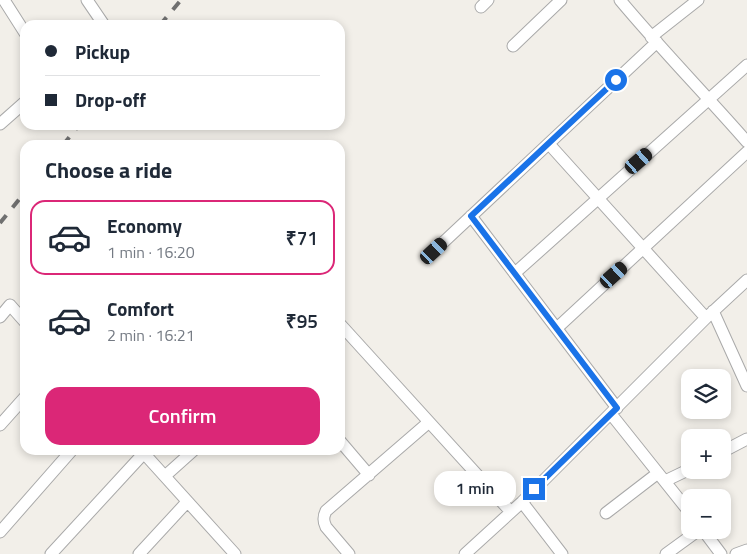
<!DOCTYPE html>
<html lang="en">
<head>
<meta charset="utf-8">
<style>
  :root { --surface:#fff; --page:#f2f2f3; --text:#1f2937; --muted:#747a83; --line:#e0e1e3; --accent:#db2777 }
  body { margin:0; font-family:"Titillium Web",sans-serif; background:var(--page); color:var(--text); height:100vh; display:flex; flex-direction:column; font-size:19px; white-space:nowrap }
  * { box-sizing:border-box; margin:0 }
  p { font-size:16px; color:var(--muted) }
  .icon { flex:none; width:28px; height:28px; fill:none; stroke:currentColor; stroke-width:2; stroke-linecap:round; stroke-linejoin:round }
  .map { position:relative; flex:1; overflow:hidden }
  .drawer { position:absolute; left:20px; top:140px; width:325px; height:315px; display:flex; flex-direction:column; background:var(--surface); border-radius:15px; box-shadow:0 2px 8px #0003 }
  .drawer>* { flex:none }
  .guide { position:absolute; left:20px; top:20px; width:325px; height:110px; border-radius:15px; box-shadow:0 2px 8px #0003; display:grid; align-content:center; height:110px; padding:0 25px; background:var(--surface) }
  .controls { position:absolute; left:681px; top:369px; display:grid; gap:10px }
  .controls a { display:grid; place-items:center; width:50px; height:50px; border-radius:10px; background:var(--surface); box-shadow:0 2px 8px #0003; font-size:25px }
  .end { position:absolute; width:22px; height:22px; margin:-11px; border:6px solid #1a73e8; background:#fff; box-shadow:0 0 0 2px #fff }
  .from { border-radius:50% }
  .bubble { position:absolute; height:35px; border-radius:15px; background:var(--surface); box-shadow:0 2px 8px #0003; font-size:16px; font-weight:600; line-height:35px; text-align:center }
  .car { position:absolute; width:15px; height:30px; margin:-15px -8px; border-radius:6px; box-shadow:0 0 4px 1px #0007; background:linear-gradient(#222 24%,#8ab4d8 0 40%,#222 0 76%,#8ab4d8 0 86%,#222 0) }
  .guide b { display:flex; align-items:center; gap:18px; height:48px; font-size:19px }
  .guide b+b { border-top:1px solid var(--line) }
  .guide i { width:12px; height:12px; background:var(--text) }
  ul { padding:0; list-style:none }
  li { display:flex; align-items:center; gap:15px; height:75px; margin:0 10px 8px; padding:0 15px; border:2px solid transparent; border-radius:15px }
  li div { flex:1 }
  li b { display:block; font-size:19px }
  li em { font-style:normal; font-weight:600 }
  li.active { border-color:var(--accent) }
  li>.icon { width:45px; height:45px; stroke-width:1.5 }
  h2 { padding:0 25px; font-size:22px; line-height:60px }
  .action { display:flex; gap:10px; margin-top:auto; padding:10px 25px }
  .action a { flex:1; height:58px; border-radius:15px; background:var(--accent); color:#fff; font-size:20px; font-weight:600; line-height:58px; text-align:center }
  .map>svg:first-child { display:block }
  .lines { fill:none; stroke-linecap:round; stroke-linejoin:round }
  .street-casing { stroke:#a9a9a9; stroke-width:13 }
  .street { stroke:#fff; stroke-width:11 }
  .rail { stroke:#707070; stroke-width:4; stroke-dasharray:10 10; stroke-linecap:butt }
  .route { stroke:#1a73e8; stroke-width:6 }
</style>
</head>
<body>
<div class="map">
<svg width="747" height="554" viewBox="0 0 747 554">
  <rect width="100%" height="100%" fill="#f2efe9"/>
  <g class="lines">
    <defs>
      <path id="street" d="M4,0L25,33
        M87,0L104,25
        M620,0C661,49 705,94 747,142
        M481,7L488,0
        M651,37L698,0
        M513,46L561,0
        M0,124L25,102
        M549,144L706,318
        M471,216L617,408
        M434,251L657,42
        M515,273L747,65
        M713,311L747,386
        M0,317L10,305L25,322
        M340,324L511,512
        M557,328L747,152
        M611,414L690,513
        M0,425L25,397
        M340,441L369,475
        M141,450L235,554
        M722,452L747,439
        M165,476L194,450
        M665,481L690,469
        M522,502L562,554
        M606,513L658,473
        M703,530L721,554
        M0,532L72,450
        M51,554L144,453
        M139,554L187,502
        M349,554L326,527C323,521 323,517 326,511L429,422
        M465,554L522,502L706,318L747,280
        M666,554L699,530
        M736,554L747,550"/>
    </defs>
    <!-- street casing -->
    <use href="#street" class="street-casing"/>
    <!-- street -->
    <use href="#street" class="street"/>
    <!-- rail -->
    <path class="rail" d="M160,25L181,0
      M63,145L79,125
      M0,223L25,192"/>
  </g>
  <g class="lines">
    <!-- route -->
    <path class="route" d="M534,489L617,408L471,216L616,80"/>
  </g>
</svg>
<div class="controls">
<a><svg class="icon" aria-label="layers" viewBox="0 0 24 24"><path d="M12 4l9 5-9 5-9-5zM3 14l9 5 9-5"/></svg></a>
<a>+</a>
<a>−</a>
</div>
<i class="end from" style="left:616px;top:80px"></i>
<i class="end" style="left:534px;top:489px"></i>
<div class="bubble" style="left:434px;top:471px;width:82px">1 min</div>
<i class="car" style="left:639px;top:161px;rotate:49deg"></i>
<i class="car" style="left:434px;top:251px;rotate:47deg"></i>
<i class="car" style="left:614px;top:275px;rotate:48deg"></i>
<div class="guide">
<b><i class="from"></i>Pickup</b>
<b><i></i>Drop-off</b>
</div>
<section class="drawer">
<h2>Choose a ride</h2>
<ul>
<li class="active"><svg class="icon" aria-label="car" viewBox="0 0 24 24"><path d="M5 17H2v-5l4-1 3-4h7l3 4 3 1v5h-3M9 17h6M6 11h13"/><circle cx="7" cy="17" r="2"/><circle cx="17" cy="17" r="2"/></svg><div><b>Economy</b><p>1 min · 16:20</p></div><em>₹71</em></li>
<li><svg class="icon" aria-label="car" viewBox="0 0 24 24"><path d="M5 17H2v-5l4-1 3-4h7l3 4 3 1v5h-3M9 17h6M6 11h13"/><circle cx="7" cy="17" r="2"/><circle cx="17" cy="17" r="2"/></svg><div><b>Comfort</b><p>2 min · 16:21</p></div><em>₹95</em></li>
</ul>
<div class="action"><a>Confirm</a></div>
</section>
</div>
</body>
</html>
